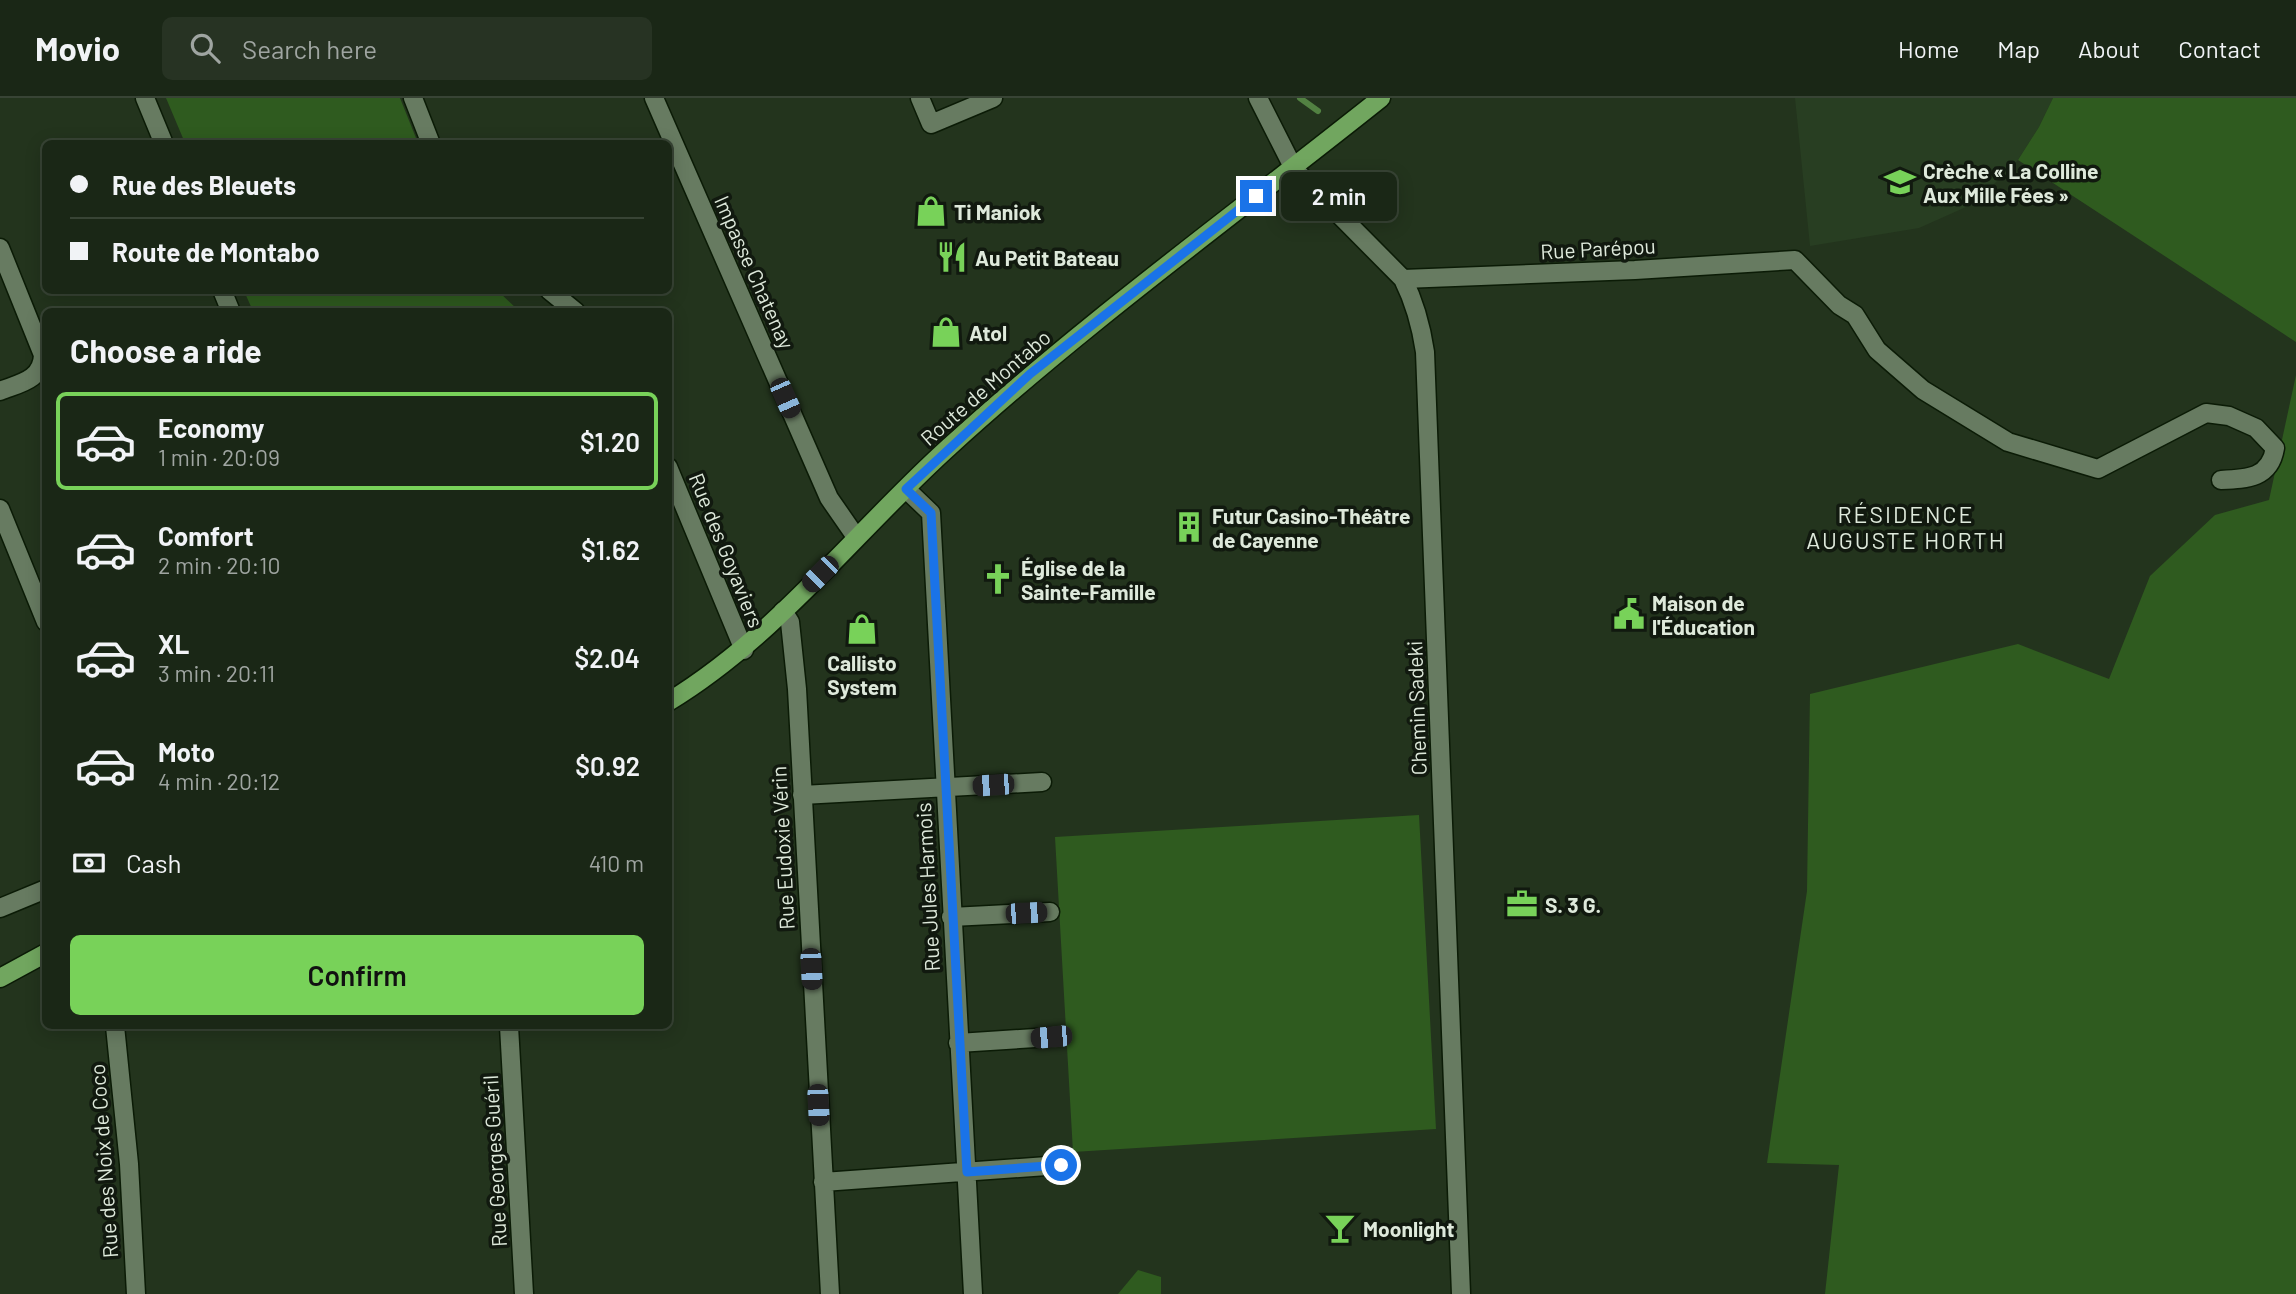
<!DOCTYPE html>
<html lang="en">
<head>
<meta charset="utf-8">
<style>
  :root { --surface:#1a2716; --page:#273323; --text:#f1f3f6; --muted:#9fa5a1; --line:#384435; --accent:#78d259 }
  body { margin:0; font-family:Barlow,sans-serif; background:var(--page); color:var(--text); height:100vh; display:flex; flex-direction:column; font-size:26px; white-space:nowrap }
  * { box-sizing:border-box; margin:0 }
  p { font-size:23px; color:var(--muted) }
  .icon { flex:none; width:38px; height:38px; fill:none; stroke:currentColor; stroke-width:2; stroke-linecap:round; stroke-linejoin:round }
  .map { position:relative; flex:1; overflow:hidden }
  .side { position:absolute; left:42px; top:210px; width:630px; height:721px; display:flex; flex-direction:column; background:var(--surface); border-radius:10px; box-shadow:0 4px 18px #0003,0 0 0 2px var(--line) }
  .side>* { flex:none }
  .top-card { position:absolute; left:42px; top:42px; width:630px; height:154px; border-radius:10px; box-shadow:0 4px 18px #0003,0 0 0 2px var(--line); display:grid; align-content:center; height:154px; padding:0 28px; background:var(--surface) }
  .end { position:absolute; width:32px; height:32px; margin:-16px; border:9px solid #1a73e8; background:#fff; box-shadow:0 0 0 4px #fff }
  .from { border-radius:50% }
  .bubble { position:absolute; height:49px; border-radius:10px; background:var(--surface); box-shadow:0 4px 18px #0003,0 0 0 2px var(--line); font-size:23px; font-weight:600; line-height:49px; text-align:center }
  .car { position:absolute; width:21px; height:42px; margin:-21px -10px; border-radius:9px; box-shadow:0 0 5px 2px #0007; background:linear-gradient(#222 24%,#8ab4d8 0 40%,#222 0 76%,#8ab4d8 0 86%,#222 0) }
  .top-card b { display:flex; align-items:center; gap:24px; height:66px; font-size:26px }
  .top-card b+b { border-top:2px solid var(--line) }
  .top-card i { width:18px; height:18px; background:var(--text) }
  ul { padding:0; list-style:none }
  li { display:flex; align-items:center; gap:21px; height:98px; margin:0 14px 10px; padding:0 14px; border:4px solid transparent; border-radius:10px }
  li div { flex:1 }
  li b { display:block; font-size:26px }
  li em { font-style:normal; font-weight:600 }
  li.active { border-color:var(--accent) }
  li>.icon { width:63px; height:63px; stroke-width:1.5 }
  h2 { padding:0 28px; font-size:32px; line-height:84px }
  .pay { display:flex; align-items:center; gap:18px; height:77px; padding:0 28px; font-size:26px }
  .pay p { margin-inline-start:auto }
  .primary-button { display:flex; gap:14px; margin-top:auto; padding:14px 28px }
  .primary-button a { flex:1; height:80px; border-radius:10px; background:var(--accent); color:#111; font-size:28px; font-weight:600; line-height:80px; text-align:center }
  header { display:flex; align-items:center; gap:42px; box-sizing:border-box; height:98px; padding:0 35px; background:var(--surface); border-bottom:2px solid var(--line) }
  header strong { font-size:33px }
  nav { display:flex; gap:38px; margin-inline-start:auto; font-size:24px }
  .search { width:490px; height:63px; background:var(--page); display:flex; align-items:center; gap:18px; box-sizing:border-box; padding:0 24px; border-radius:10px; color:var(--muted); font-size:26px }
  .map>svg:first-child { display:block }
  .built { fill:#283e22 }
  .green { fill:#2f5b1f }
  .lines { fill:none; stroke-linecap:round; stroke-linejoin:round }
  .stream { stroke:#528142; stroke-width:6 }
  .minor-casing { stroke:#0b1b06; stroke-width:21 }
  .major-casing { stroke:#0b1b06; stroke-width:21 }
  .minor { stroke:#677b61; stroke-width:18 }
  .major { stroke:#71a65f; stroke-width:18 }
  .route { stroke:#1a73e8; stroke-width:9 }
  .labels { text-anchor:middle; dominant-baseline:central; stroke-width:7; stroke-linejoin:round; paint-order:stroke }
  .poi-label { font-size:21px; font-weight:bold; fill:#dee9db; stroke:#11190f; text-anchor:start }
  .street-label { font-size:21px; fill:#dee9db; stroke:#11190f }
  .neighbourhood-label { font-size:23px; letter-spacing:2px; fill:#dee9db; stroke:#11190f }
</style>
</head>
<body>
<header>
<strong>Movio</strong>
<div class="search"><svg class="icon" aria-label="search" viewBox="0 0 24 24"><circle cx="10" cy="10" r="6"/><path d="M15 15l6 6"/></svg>Search here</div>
<nav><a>Home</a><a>Map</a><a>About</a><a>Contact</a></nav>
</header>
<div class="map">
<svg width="2296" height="1196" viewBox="0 0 2296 1196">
  <rect width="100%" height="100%" fill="#23341d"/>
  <!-- built -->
  <path class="built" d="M1795,0H2053L2039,29L2018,62L1975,105L1919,130L1810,148Z"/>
  <!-- green -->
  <path class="green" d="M166,0H400L418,45H185Z
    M2053,0H2296V244L2018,62L2039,29Z
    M244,193H498L519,213H253Z
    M2296,277V1196H1825L1839,1067L1767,1065L1807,793L1810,596L2018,546L2109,581L2150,478L2215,417L2269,402Z
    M1419,717L1436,1031L1073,1054L1055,739Z
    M1138,1172L1161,1179V1196H1118Z"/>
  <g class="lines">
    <!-- stream -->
    <path class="stream" d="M1300,0L1318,13"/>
    <defs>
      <path id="minor" d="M145,0L164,46
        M413,0L431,46
        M654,0L829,400L856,439
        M920,0L931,26L993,0
        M1258,0L1294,71L1403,181C1415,205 1421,227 1425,254L1461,1196
        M0,150L43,257C42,282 20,285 0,293
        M1403,181L1635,172L1795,162L1839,207L1855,217L1877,252L1923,292L2008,344L2098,371L2206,315L2229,318L2256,330L2275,350C2270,380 2248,381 2221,382
        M222,192L231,214
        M549,192L576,214
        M668,369L744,552
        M906,391L931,415L973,1196
        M0,411L46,524
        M783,513L790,524L797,591L830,1196
        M802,697L1042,684
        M0,810L46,791
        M951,819L1050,814
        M115,928L129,1066L136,1196
        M509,928L524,1196
        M958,945L1051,939
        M823,1084L1061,1067"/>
      <path id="major" d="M668,604C777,538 856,433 949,349C1086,224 1237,115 1381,0
        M0,880L46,855"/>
    </defs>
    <!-- minor casing -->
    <use href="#minor" class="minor-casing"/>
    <!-- major casing -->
    <use href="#major" class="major-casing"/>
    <!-- minor -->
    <use href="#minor" class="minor"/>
    <!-- major -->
    <use href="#major" class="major"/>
  </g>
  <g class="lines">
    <!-- route -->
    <path class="route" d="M1061,1067L967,1074L931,415L906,391L1030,276L1256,98"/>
  </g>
  <!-- icons -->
  <defs>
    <symbol id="school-bare" viewBox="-9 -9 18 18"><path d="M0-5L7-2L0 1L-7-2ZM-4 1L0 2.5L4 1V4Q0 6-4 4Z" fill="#78d259" stroke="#11190f" stroke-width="2.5" paint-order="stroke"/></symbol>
    <symbol id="shop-bare" viewBox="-9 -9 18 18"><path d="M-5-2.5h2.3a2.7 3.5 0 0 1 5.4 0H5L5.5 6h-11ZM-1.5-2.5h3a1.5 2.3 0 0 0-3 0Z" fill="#78d259" stroke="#11190f" stroke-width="2.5" paint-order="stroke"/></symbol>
    <symbol id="restaurant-bare" viewBox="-9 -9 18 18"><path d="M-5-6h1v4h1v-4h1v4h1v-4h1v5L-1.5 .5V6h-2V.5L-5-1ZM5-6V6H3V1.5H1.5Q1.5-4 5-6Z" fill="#78d259" stroke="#11190f" stroke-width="2.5" paint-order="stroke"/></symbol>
    <symbol id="building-bare" viewBox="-9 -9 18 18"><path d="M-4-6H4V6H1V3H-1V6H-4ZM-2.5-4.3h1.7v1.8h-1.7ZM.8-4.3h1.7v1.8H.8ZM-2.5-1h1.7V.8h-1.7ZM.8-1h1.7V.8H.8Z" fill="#78d259" stroke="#11190f" stroke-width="2.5" paint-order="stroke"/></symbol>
    <symbol id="church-bare" viewBox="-9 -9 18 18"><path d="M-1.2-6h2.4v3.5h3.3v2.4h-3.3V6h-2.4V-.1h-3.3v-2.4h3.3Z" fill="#78d259" stroke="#11190f" stroke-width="2.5" paint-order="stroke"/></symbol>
    <symbol id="civic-bare" viewBox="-9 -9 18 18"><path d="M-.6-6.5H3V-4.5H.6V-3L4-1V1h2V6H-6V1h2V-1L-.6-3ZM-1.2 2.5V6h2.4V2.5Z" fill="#78d259" stroke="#11190f" stroke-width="2.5" paint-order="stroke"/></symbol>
    <symbol id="office-bare" viewBox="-9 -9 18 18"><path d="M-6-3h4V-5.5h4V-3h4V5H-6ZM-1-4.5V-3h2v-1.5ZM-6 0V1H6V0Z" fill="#78d259" stroke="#11190f" stroke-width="2.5" paint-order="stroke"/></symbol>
    <symbol id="bar-bare" viewBox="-9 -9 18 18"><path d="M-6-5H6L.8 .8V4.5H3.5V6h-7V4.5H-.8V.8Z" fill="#78d259" stroke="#11190f" stroke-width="2.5" paint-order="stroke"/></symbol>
  </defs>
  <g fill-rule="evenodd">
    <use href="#school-bare" x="1878" y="62" width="44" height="44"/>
    <use href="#shop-bare" x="909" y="91" width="44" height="44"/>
    <use href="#restaurant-bare" x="930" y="137" width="44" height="44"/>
    <use href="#shop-bare" x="924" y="212" width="44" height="44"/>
    <use href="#building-bare" x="1167" y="407" width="44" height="44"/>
    <use href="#church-bare" x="976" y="459" width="44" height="44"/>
    <use href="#civic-bare" x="1607" y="494" width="44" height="44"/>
    <use href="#shop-bare" x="840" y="509" width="44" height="44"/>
    <use href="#office-bare" x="1500" y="784" width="44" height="44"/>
    <use href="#bar-bare" x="1318" y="1108" width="44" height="44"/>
  </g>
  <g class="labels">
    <!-- poi labels -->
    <g class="poi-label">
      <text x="1923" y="72">Crèche « La Colline<tspan x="1923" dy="24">Aux Mille Fées »</tspan></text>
      <text x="954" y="113">Ti Maniok</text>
      <text x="975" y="159">Au Petit Bateau</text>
      <text x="969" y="234">Atol</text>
      <text x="1212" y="417">Futur Casino-Théâtre<tspan x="1212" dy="24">de Cayenne</tspan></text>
      <text x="1021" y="469">Église de la<tspan x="1021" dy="24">Sainte-Famille</tspan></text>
      <text x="1652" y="504">Maison de<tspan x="1652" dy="24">l'Éducation</tspan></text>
      <text x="862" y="564" text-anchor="middle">Callisto<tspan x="862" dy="24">System</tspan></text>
      <text x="1545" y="806">S. 3 G.</text>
      <text x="1363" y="1130">Moonlight</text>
    </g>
    <!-- street labels -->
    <g class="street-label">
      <text transform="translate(1598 150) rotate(-3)">Rue Parépou</text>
      <text transform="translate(755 174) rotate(66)">Impasse Chatenay</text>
      <text transform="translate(985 289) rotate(-41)">Route de Montabo</text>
      <text transform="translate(727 452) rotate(68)">Rue des Goyaviers</text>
      <text transform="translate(1416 610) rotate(-92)">Chemin Sadeki</text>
      <text transform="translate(782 750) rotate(-93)">Rue Eudoxie Vérin</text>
      <text transform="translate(927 789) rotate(-93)">Rue Jules Harmois</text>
      <text transform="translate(103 1063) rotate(-94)">Rue des Noix de Coco</text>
      <text transform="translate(494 1063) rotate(-93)">Rue Georges Guéril</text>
    </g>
    <!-- neighbourhood labels -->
    <g class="neighbourhood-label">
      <text x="1906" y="416">RÉSIDENCE<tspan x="1906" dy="26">AUGUSTE HORTH</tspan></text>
    </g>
  </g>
</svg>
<i class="end from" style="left:1061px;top:1067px"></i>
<i class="end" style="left:1256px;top:98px"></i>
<div class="bubble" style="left:1281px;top:74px;width:116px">2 min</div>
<i class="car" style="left:785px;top:300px;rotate:156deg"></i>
<i class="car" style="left:820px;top:476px;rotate:225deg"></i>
<i class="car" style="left:993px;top:687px;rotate:266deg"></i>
<i class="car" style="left:1026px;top:815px;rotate:87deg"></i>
<i class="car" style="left:811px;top:871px;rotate:177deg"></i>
<i class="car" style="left:1051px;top:939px;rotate:265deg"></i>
<i class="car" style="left:818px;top:1007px;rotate:177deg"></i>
<div class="top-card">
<b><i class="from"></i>Rue des Bleuets</b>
<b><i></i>Route de Montabo</b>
</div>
<section class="side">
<h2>Choose a ride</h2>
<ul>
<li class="active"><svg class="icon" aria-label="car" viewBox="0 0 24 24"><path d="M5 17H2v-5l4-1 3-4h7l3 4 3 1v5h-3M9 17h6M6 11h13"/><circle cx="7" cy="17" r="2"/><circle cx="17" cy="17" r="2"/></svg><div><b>Economy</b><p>1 min · 20:09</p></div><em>$1.20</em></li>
<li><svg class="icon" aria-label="car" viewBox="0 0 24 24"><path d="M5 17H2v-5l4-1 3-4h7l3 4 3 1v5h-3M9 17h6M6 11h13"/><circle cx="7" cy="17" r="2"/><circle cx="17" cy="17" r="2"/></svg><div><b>Comfort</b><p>2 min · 20:10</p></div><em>$1.62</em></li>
<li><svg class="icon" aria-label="car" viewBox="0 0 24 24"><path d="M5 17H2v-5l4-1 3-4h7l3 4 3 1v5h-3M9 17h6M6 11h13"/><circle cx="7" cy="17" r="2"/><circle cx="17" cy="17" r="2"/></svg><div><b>XL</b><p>3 min · 20:11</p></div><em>$2.04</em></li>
<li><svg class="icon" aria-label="car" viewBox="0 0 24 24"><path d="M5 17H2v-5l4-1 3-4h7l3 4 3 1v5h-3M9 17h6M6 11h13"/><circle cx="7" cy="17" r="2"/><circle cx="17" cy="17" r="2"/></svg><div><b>Moto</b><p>4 min · 20:12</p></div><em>$0.92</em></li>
</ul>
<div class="pay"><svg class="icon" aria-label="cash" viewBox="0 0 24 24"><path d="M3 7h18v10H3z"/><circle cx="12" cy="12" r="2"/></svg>Cash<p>410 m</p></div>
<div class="primary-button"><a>Confirm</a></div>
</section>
</div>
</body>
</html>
